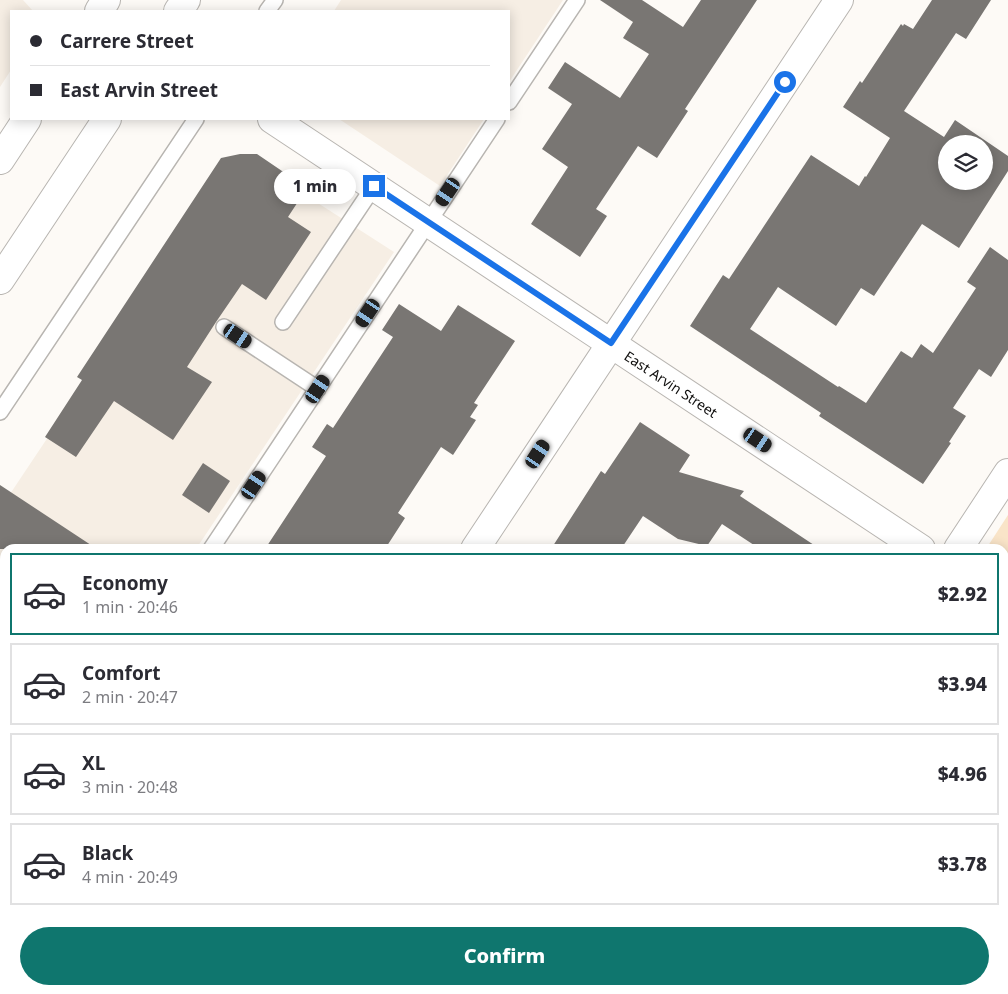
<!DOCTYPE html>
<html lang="en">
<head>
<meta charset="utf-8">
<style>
  :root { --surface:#fff; --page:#f2f2f3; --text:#2b2b33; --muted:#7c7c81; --line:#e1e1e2; --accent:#0f766e }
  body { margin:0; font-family:"Noto Sans",sans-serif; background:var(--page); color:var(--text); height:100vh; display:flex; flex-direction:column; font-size:19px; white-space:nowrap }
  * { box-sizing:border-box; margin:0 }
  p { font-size:16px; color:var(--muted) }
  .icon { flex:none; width:28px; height:28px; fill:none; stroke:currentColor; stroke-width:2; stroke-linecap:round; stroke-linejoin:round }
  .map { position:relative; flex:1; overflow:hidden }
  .side { position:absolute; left:0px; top:544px; width:1009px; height:451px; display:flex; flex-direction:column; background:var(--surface); border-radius:15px 15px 0 0; box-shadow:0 2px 12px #0003 }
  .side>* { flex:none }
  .hud { position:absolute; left:10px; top:10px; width:500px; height:110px; border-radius:0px; box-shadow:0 2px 12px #0003; display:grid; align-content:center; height:110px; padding:0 20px; background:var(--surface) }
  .buttons { position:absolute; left:938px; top:135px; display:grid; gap:10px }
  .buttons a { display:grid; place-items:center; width:55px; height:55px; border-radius:50%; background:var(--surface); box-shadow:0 2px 12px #0003; font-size:25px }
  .end { position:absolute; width:22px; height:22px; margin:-11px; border:6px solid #1a73e8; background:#fff; box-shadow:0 0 0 2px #fff }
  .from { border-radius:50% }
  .bubble { position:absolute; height:35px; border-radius:18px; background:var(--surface); box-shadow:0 2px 12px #0003; font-size:16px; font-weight:800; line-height:35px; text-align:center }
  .car { position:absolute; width:15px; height:30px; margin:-15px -8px; border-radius:6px; box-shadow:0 0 4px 1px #0007; background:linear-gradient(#222 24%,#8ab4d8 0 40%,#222 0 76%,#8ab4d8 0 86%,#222 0) }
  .hud b { display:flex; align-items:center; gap:18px; height:48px; font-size:19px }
  .hud b+b { border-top:1px solid var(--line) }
  .hud i { width:12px; height:12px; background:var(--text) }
  ul { padding:9px 0 0; list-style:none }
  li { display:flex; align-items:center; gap:15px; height:82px; margin:0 10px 8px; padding:0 10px; border:2px solid var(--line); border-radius:0px }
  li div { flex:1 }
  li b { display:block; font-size:19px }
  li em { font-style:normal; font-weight:800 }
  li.current { border-color:var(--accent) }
  li>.icon { width:45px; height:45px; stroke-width:1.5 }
  .primary-button { display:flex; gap:10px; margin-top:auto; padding:10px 20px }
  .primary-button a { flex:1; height:58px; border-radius:30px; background:var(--accent); color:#fff; font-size:20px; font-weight:800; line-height:58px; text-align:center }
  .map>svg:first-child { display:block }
  .built { fill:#f6eee4 }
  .green { fill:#f9e4c8 }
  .building { fill:#797673; fill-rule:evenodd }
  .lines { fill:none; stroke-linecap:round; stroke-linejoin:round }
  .service-casing { stroke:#b8b5b1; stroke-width:18 }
  .minor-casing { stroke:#b8b5b1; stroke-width:30 }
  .secondary-casing { stroke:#b8b5b1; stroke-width:30 }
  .service { stroke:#fff; stroke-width:15 }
  .minor { stroke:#fff; stroke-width:28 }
  .secondary { stroke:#fff; stroke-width:28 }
  .route { stroke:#1a73e8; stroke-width:6 }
  .labels { text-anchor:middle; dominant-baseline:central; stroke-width:4.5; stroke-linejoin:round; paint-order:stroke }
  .street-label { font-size:14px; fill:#0e0d0c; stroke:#fff }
</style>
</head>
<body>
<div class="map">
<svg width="1008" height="994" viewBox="0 0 1008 994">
  <rect width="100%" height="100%" fill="#fdfaf6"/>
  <!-- built -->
  <path class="built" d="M0,0H23L33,11H11V70L0,87Z
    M341,0H563L509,82V11H334Z
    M339,119H484L440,186Z
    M251,160L394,252L196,549H5V835L0,843V509L225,172Z
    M1004,663L1008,666V994H689L692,990H1004Z"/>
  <!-- green -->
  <path class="green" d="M1008,515V666L1004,663V549H986Z"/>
  <!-- building -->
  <path class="building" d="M600,0H642L683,27L701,0H757L685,109L688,111L657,158L638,146L596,209L607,216L580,257L531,224L568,167L542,149L572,104L548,88L565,62L620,98L649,54L623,38L633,22Z
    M932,0H991L966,39L956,33L904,111L944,137L955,120L1008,156V171L959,248L922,224L874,296L861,288L836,326L778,287L750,329L838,387L839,386L866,403L901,351L912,358L921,344L933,353L976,288L967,282L990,247L1008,260V350L991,377L979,369L953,408L966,416L949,442L951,443L923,484L819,416L821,413L690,326L723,275L729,279L811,155L859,186L865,176L866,177L890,138L843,107L860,81L862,83L901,24L903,26L904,24L913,29ZM946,144H984V181H946Z
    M240,154H257L307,188L288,217L311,232L266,300L242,284L216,322L187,367L212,382L173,440L114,401L76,457L45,437L82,380L77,377L221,158Z
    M399,304L441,331L458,305L515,341L474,403L478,405L470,417L476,420L453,455L441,447L398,513L405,518L385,549H265L326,456L312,447L327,424L333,428L393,337L382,330Z
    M640,422L690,455L679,472L744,491L740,496L820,549H760L722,524L707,546L678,539L643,516L621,549H551L601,471L605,474Z
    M203,463L230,481L209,513L182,495Z
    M0,485L97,549H0Z"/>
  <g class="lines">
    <defs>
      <path id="service" d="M267,11L275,0
        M509,102L577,0
        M283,322L374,186
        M224,327L318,389
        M0,412L196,119
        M211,549L497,119
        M0,866L5,859"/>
      <g id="minor">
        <path id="s1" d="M272,119L921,549"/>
        <path d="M475,549L839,0"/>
        <path d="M958,549L1008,473"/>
        <path d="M179,994L182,990"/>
        <path d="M655,994L657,990"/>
      </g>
      <path id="secondary" d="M99,11L106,0
        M178,11L186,0
        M0,160L27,119
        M0,280L107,119"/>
    </defs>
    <!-- service casing -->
    <use href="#service" class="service-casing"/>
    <!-- minor casing -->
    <use href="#minor" class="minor-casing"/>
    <!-- secondary casing -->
    <use href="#secondary" class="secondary-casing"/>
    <!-- service -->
    <use href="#service" class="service"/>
    <!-- minor -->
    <use href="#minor" class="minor"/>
    <!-- secondary -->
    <use href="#secondary" class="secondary"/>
  </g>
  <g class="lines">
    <!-- route -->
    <path class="route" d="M374,186L611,343L785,82"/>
  </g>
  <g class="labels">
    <!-- street labels -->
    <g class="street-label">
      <text stroke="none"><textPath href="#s1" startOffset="479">East Arvin Street</textPath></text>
    </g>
  </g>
</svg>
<div class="buttons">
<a><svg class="icon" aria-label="layers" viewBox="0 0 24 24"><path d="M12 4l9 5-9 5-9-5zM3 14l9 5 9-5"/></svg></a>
</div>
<i class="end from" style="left:785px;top:82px"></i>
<i class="end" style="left:374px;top:186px"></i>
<div class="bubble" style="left:274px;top:169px;width:82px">1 min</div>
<i class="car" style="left:448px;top:192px;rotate:214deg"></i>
<i class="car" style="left:368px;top:313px;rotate:214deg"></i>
<i class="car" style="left:238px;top:336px;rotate:124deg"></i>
<i class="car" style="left:318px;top:389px;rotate:34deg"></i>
<i class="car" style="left:758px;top:440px;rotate:124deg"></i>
<i class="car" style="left:538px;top:454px;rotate:33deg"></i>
<i class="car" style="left:254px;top:485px;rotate:34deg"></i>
<div class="hud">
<b><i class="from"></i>Carrere Street</b>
<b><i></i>East Arvin Street</b>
</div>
<section class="side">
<ul>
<li class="current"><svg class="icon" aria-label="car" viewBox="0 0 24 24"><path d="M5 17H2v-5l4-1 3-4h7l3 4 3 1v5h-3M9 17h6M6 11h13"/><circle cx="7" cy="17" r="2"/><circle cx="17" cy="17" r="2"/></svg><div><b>Economy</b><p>1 min · 20:46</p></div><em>$2.92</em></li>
<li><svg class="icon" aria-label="car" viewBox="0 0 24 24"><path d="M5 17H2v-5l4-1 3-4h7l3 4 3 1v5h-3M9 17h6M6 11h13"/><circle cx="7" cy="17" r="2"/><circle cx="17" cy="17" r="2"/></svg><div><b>Comfort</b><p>2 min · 20:47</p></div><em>$3.94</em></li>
<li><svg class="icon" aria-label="car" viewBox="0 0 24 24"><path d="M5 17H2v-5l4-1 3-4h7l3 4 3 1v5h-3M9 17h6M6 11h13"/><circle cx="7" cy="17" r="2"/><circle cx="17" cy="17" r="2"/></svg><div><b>XL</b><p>3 min · 20:48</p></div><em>$4.96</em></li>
<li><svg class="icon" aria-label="car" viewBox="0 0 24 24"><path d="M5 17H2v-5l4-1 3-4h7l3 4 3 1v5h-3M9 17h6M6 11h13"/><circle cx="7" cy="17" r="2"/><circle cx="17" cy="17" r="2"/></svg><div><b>Black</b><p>4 min · 20:49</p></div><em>$3.78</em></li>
</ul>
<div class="primary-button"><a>Confirm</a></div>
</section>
</div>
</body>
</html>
